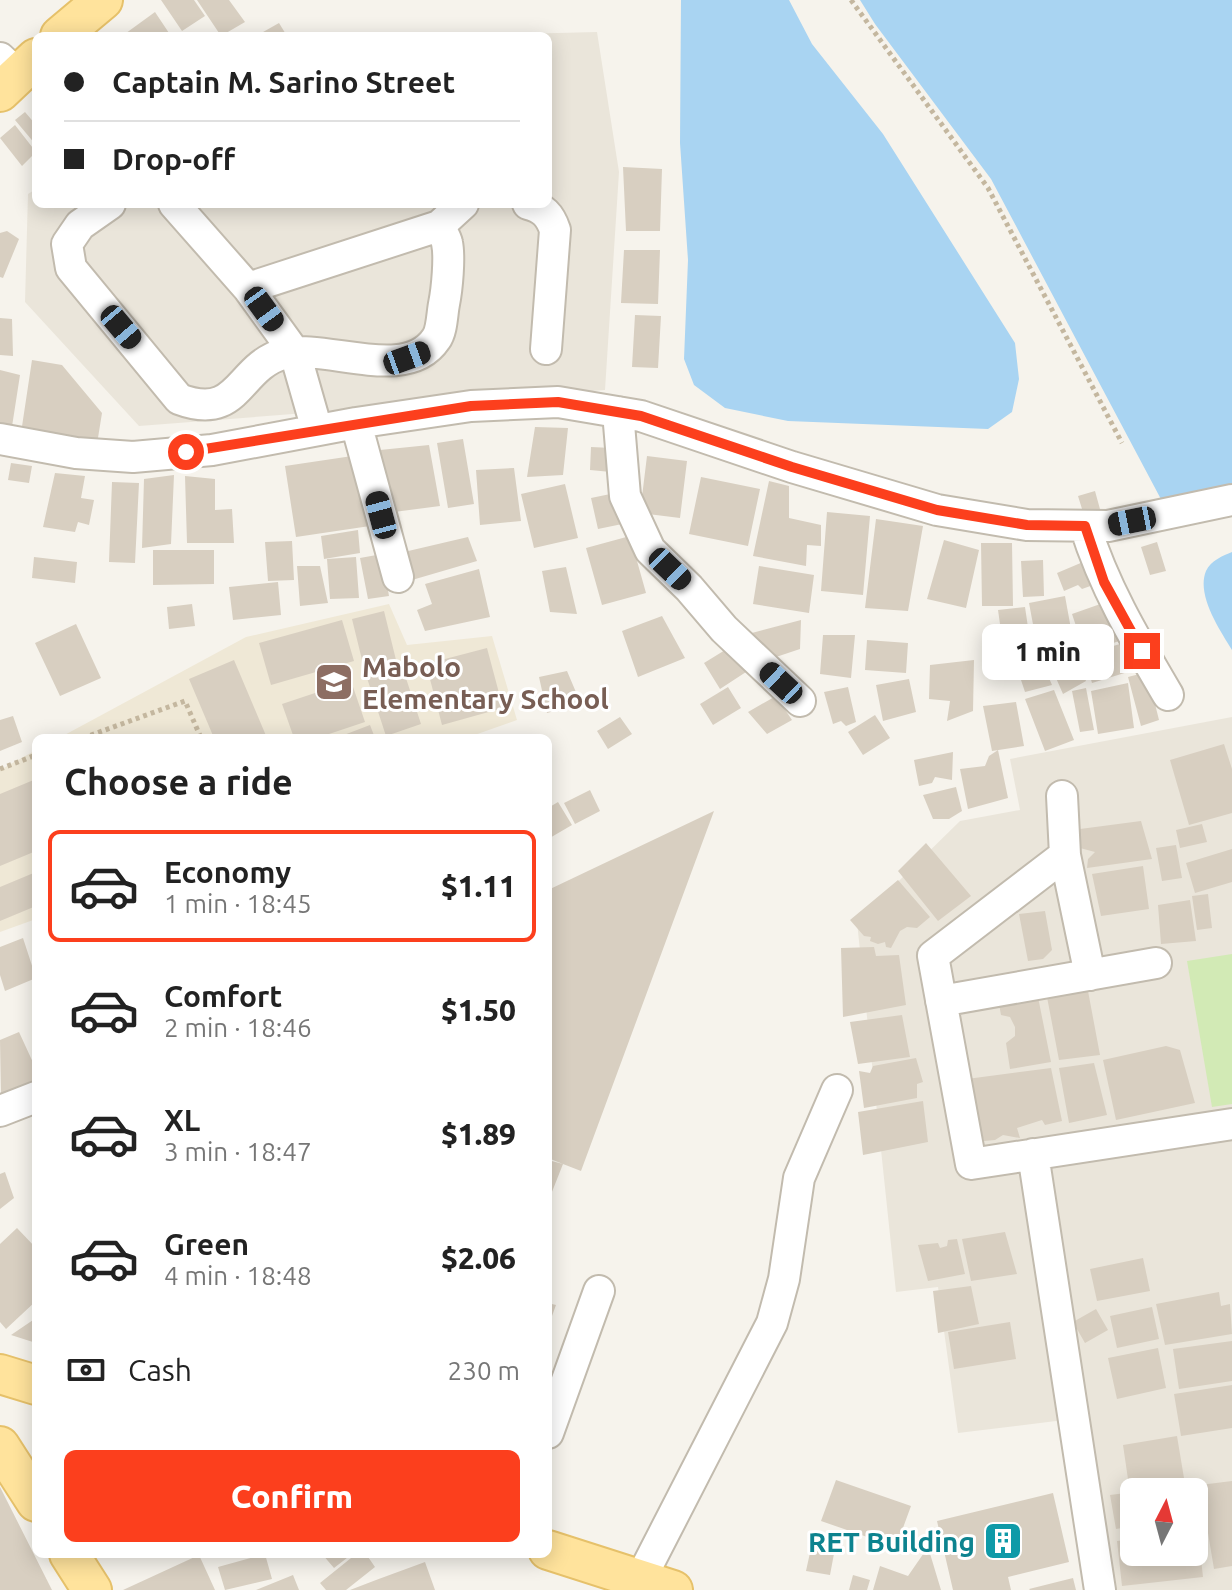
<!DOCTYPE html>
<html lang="en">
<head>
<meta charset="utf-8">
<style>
  :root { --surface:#fff; --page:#f6f6f6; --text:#222; --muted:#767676; --line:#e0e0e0; --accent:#fc3f1d }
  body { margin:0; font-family:Ubuntu,sans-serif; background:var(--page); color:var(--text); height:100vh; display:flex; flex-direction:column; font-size:30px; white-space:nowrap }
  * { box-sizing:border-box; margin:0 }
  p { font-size:26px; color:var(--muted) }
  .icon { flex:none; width:44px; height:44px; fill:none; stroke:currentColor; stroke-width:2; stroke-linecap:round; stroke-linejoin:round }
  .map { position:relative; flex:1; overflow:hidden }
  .sheet { position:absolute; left:32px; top:734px; width:520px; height:824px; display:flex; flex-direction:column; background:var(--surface); border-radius:12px; box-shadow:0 4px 20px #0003 }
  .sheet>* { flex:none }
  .guide { position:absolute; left:32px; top:32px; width:520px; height:176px; border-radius:12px; box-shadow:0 4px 20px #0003; display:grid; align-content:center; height:176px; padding:0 32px; background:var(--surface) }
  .needle { width:52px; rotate:6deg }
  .buttons { position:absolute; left:1120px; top:1478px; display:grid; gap:16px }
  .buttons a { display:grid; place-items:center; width:88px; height:88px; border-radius:12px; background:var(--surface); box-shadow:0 4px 20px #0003; font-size:40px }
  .end { position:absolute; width:36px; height:36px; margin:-18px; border:10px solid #fc3f1d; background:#fff; box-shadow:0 0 0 4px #fff }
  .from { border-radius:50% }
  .bubble { position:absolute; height:56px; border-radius:12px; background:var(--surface); box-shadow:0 4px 20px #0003; font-size:26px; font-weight:800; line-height:56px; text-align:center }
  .car { position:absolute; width:24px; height:48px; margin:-24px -12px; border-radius:10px; box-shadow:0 0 6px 2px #0007; background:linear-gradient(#222 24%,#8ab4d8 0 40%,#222 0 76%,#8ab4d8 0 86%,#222 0) }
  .guide b { display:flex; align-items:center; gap:28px; height:76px; font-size:30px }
  .guide b+b { border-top:2px solid var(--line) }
  .guide i { width:20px; height:20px; background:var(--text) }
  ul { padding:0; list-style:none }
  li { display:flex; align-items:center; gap:24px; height:112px; margin:0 16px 12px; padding:0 16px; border:4px solid transparent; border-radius:12px }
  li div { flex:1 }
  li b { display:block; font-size:30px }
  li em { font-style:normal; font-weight:800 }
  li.active { border-color:var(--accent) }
  li>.icon { width:72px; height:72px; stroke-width:1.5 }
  h2 { padding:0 32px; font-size:36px; line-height:96px }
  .pay { display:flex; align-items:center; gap:20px; height:88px; padding:0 32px; font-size:30px }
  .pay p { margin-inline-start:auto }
  .action { display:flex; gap:16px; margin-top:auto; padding:16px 32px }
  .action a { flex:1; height:92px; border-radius:12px; background:var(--accent); color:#fff; font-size:32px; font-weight:800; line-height:92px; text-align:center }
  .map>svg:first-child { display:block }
  .residential { fill:#eae5da; fill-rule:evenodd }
  .education { fill:#efe8d6 }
  .green { fill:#d2eab5 }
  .water { fill:#a9d4f2 }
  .building { fill:#d8cfc1 }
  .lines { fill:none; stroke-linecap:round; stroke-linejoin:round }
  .minor-casing { stroke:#c2bbae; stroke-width:34 }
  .major-casing { stroke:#e6c16a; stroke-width:42 }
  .path { stroke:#c4b79f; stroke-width:5; stroke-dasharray:4 4; stroke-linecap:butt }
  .minor { stroke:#fff; stroke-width:30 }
  .major { stroke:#ffe39c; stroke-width:38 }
  .route { stroke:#fc3f1d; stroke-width:10 }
  .labels { text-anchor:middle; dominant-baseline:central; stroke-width:6; stroke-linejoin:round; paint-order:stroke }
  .education-label { font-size:28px; font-weight:bold; fill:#785e54; stroke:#fff; text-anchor:start }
  .culture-label { font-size:28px; font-weight:bold; fill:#0d838f; stroke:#fff; text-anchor:end }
</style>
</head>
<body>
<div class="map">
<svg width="1232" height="1590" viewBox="0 0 1232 1590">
  <rect width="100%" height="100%" fill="#f6f3ec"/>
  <!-- residential -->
  <path class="residential" d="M597,32L619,172L605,390L139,426L25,302L28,194L36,189V204H548V36H433Z
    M1232,717V1590H1083L1064,1420L958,1433L938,1287L896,1292L857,922L960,821L1020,810L1010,759ZM1134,1492H1194V1552H1134Z"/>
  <!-- education -->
  <path class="education" d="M389,604L407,645L492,636L517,720L466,738H59L246,637Z
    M36,750V919L0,932V770Z"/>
  <!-- green -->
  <path class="green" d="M1232,954V1104L1212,1107L1187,961Z"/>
  <!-- water -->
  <path class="water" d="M681,0H789L812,44L883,134L1015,343L1019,379L1012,412L988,429L788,421L725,408L694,385L684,359L688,260L680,143Z
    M860,0H1232V489L1163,503L991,179L875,24Z
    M1232,552V650C1220,630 1196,595 1206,571C1211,560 1223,556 1232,552Z"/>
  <!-- building -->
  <path class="building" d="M161,0H194L205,16L182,31Z
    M197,0H229L245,22L221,36Z
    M155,12L171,36H122Z
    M279,23L287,36H256Z
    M25,112L36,125V145L15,120Z
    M15,125L36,152L22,166L0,138Z
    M623,167L662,169L660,231H626Z
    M7,231L19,239L3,278L0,277V233Z
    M624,250H660L658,304L621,303Z
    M635,315L661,316L658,368L632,367Z
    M0,318L12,319L13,356L0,355Z
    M32,360L62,365L102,413L97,444L21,433Z
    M0,370L20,375L11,433L0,432Z
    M535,427L568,428L563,475L527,477Z
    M463,439L474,504L448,508L437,443Z
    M429,445L440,506L394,512L380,450Z
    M591,447L612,448L611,472L590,470Z
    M359,455L370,526L296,537L285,466Z
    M647,456L687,461L680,518L640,513Z
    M11,463L32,466L29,483L8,480Z
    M514,468L521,521L480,525L476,470Z
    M55,473L85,476L81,498L94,500L89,525L78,522L75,532L43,527Z
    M174,475L171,544L142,548L144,479Z
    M185,476L215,479V510L232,509L234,543H187Z
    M701,477L760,489L748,546L689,534Z
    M769,481L789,486V518L821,525V546L807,545L806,566L753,556Z
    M112,482L139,483L135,563L109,562Z
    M565,484L578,538L534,548L521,494Z
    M1095,491L1103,520L1087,525L1078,496Z
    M620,492L627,523L598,529L591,498Z
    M827,512L870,516L863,595L821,591Z
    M876,519L923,526L908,611L865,608Z
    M358,530L360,553L324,559L321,536Z
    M630,536L646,593L602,605L586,548Z
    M468,537L477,561L412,580L404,552Z
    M944,540L979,550L966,608L927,599Z
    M292,541L294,580L268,581L265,542Z
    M1157,542L1166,571L1150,575L1141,547Z
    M981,543H1012L1013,606H982Z
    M153,550H214V584L153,585Z
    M382,554L389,596L368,599L360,558Z
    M34,557L77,562L75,583L32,578Z
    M356,557L359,598L330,599L327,559Z
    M1043,560L1044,596L1023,597L1021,561Z
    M1083,562L1096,584L1082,589L1078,585L1064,591L1057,573Z
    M297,566H320L328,603L300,606Z
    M759,566L814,575L809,613L753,604Z
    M566,567L577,614L550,612L542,571Z
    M479,569L490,617L425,631L417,610L432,604L425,584Z
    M278,582L281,615L233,620L229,587Z
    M1065,596L1071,629L1035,635L1029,603Z
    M1106,602L1119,641L1085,653L1072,614Z
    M192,604L195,626L169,629L167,607Z
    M1025,607L1030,641L1003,645L998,610Z
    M384,611L396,660L364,668L352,619Z
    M662,616L685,658L638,677L622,631Z
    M342,620L354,661L271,685L259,643Z
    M801,620L800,649L767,660L748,634Z
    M76,624L101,678L60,696L35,643Z
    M823,635H855L851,678L820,674Z
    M1070,636L1086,681L1063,694L1039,639Z
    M867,640L908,643L906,673L865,670Z
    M1123,643L1131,671L1092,683L1084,655Z
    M730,647L746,672L720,689L704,663Z
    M1036,647L1052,685L1025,692L1013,656Z
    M487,648L503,708L442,725L426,664Z
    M234,660L267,738H214L189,679Z
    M974,660L973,711L947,721L950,701L929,699L930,665Z
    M402,666L421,724L386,736L367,678Z
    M567,671L581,704L547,713L539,677Z
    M1147,672L1159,720L1141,726L1128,677Z
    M909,679L916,712L883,721L876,685Z
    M351,681L365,722L317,738H294L282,704Z
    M1128,683L1134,728L1098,734L1091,691Z
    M728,687L741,708L713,725L700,704Z
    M848,687L856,722L846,726L841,721L833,724L824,692Z
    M1086,688L1094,730L1080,732L1072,691Z
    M1054,690L1074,740L1045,751L1025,699Z
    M776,696L792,720L767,734L748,712Z
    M1016,702L1024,746L992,751L983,706Z
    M875,715L890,738L863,755L848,732Z
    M13,716L22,742L0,751V720Z
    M620,717L632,734L608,749L597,731Z
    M370,725L375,738H336Z
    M1224,744L1232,769V813L1189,825L1170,760Z
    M998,750L1008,798L968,809L960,769L985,766L989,756Z
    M953,752L952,780L935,777L932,783L919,786L914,760Z
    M36,779V851L0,866V794Z
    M956,787L962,811L949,819H933L923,795Z
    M590,790L600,811L575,824L564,803Z
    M558,802L572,825L548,839V808Z
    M714,811L581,1171L563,1164L548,1202V1160L563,1164L548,1158V890Z
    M1141,821L1152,859L1087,868L1088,859L1095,852L1080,848V829Z
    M1202,824L1207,842L1180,848L1176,830Z
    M926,843L971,896L938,921L898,871Z
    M1176,845L1182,878L1162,881L1156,848Z
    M1232,849V882L1195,893L1186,863Z
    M1143,866L1149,909L1101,916L1092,874Z
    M36,872V906L0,921V887Z
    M898,880L930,917L917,928L907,927L900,931L891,948L886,947L885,942L878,944L870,941L871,937L864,936L850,920Z
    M1208,894L1212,928L1197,930L1192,896Z
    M1190,900L1196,941L1161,944L1158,905Z
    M1045,911L1052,950L1043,959L1028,961L1019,914Z
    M23,938L36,978L5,991L0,975V947Z
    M874,947L876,956L899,955L906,1005L843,1017L841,948Z
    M1088,991L1100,1055L1059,1060L1047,997Z
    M1038,997L1051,1062L1010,1069L1006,1043L1015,1036V1027L1010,1017L1001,1015L999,1004Z
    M902,1015L910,1057L858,1064L850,1022Z
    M19,1032L36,1069V1079L1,1095L0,1040Z
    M1166,1046L1180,1050L1195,1103L1116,1120L1103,1060Z
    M916,1058L923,1082L917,1084V1098L864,1108L859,1071L870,1073L873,1066Z
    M1094,1063L1107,1115L1069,1123L1059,1068Z
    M1051,1068L1062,1121L1045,1125L1042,1120L1017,1128L1020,1138L1003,1135L995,1140L984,1141L967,1079Z
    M923,1101L928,1142L863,1155L858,1112Z
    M5,1172L14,1198L0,1209V1174Z
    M17,1228L36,1248V1301L6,1329L0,1322V1244Z
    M1005,1232L1017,1274L971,1281L962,1239Z
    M957,1239L965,1274L928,1281L918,1245L938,1243L940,1248L947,1246L948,1240Z
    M1143,1258L1150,1291L1097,1301L1090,1269Z
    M971,1286L979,1324L938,1333L933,1291Z
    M1219,1292L1221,1306L1230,1304L1232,1334L1165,1345L1156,1304Z
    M548,1303L556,1305L548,1327Z
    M1152,1307L1159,1339L1117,1348L1110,1316Z
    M1096,1309L1108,1330L1085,1343L1073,1322Z
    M36,1318V1343L11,1335Z
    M1010,1322L1016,1359L954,1369L948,1332Z
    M1232,1341V1381L1179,1389L1173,1349Z
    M1158,1348L1166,1388L1117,1399L1108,1358Z
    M1232,1385V1428L1181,1436L1174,1394Z
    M1177,1436L1184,1478L1129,1486L1123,1445Z
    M836,1480L911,1506L896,1547L821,1521Z
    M1232,1481V1566L1214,1569L1200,1485Z
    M1171,1485L1172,1492H1141V1490Z
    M0,1487L52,1590H0Z
    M1134,1492V1526L1116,1529L1110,1495Z
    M1053,1493L1069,1562L1008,1577L1011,1590H953L937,1521Z
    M1198,1532L1203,1577L1122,1586L1117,1541L1134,1539V1552H1194V1533Z
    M813,1539L836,1543L830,1575L806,1571Z
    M928,1547L941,1590H873L880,1566L908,1576Z
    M265,1554L272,1579L225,1590L218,1567Z
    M322,1554H352L334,1568Z
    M356,1554H366L375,1567L346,1590H326L320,1583Z
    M199,1555L215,1590H123Z
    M425,1562L435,1590H350L376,1580Z
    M293,1575L299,1590H256Z
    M853,1575L870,1580L867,1590H849Z
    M1073,1578L1076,1590H1030L1029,1589Z"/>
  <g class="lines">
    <defs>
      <path id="minor" d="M0,58L18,75
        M110,204L80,225L67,244L71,268L179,399C240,422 237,367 283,354C325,343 406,384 436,339C442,331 442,314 444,304C447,289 450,257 447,243C446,237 441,231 439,226
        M174,204L248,288
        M528,204C543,208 550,215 555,230L546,349
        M618,412L625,496L650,550L689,588L724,629L800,701
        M356,423L398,577
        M317,430L295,353L248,288L439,226L463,204
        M0,439L76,453L133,457L212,450L356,423L471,406L558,402L641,416L792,467L937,510L1027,525L1108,526L1232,500
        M1085,526C1104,587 1135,639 1168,695
        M1062,796L1065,855L1090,975
        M1065,855L933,956L971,1164L1232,1124
        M941,1001L1156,963
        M0,1111L36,1097
        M1033,1154L1100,1590
        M548,1433L599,1291
        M640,1580L772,1323L784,1279L799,1178L837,1090"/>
      <path id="major" d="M60,36L103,0
        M0,92L36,58
        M0,1374L36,1385
        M0,1446L36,1502
        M548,1550L673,1590
        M69,1554L92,1590"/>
    </defs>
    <!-- minor casing -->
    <use href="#minor" class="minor-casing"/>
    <!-- major casing -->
    <use href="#major" class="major-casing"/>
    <!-- path -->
    <path class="path" d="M851,0L988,188L1122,443
      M83,738L185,701L201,738
      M0,769L36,755"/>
    <!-- minor -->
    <use href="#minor" class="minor"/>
    <!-- major -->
    <use href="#major" class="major"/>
  </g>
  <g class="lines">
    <!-- route -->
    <path class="route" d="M186,452L471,406L558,402L641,416L792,467L937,510L1027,525L1085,526L1104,582L1142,651"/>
  </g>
  <!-- icons -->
  <defs>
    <symbol id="school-square" viewBox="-11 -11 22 22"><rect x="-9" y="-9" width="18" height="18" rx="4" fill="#8d6e63" stroke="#fff"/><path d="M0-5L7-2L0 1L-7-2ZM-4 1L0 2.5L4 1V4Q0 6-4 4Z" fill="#fff"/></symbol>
    <symbol id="building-square" viewBox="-11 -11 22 22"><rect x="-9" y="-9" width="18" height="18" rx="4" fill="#0f9aa8" stroke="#fff"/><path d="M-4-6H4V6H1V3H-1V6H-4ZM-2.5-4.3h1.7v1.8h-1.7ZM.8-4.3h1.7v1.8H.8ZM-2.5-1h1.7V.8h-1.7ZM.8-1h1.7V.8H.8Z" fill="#fff"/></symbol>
  </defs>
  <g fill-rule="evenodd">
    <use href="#school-square" x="312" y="660" width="44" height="44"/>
    <use href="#building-square" x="981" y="1519" width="44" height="44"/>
  </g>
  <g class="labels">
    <!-- education labels -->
    <g class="education-label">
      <text x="362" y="666">Mabolo<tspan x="362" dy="32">Elementary School</tspan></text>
    </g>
    <!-- culture labels -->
    <g class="culture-label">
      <text x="975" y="1541">RET Building</text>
    </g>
  </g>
</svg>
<div class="buttons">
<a><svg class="needle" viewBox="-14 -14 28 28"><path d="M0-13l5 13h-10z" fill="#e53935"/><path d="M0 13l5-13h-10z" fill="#767676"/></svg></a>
</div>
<i class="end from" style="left:186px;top:452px"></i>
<i class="end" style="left:1142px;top:651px"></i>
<div class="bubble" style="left:982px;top:624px;width:132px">1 min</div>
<i class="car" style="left:264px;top:309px;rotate:144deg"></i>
<i class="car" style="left:121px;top:327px;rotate:140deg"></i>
<i class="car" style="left:407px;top:358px;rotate:70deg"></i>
<i class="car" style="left:381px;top:515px;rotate:345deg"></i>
<i class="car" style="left:1132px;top:521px;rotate:259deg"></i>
<i class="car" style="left:670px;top:569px;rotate:134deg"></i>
<i class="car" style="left:781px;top:683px;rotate:313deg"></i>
<div class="guide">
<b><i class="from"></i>Captain M. Sarino Street</b>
<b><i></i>Drop-off</b>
</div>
<section class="sheet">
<h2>Choose a ride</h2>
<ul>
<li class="active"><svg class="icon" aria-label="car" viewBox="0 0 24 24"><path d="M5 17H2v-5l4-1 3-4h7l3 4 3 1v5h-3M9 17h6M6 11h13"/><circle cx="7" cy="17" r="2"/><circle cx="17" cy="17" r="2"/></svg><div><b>Economy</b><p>1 min · 18:45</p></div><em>$1.11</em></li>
<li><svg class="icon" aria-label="car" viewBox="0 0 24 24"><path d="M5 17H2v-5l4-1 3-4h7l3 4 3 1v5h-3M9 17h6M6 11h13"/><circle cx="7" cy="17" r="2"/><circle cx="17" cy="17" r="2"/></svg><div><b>Comfort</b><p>2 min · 18:46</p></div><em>$1.50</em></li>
<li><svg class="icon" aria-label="car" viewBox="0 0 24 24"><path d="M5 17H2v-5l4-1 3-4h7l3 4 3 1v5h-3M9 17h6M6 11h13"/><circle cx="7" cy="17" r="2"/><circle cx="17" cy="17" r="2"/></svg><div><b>XL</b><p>3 min · 18:47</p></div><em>$1.89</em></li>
<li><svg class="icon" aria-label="car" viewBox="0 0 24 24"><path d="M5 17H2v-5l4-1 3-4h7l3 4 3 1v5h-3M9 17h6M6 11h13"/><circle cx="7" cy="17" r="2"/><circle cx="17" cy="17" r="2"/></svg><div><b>Green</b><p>4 min · 18:48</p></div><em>$2.06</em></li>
</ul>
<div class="pay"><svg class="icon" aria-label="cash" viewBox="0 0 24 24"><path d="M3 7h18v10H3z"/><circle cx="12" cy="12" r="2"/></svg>Cash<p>230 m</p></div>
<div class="action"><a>Confirm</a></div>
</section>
</div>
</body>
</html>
